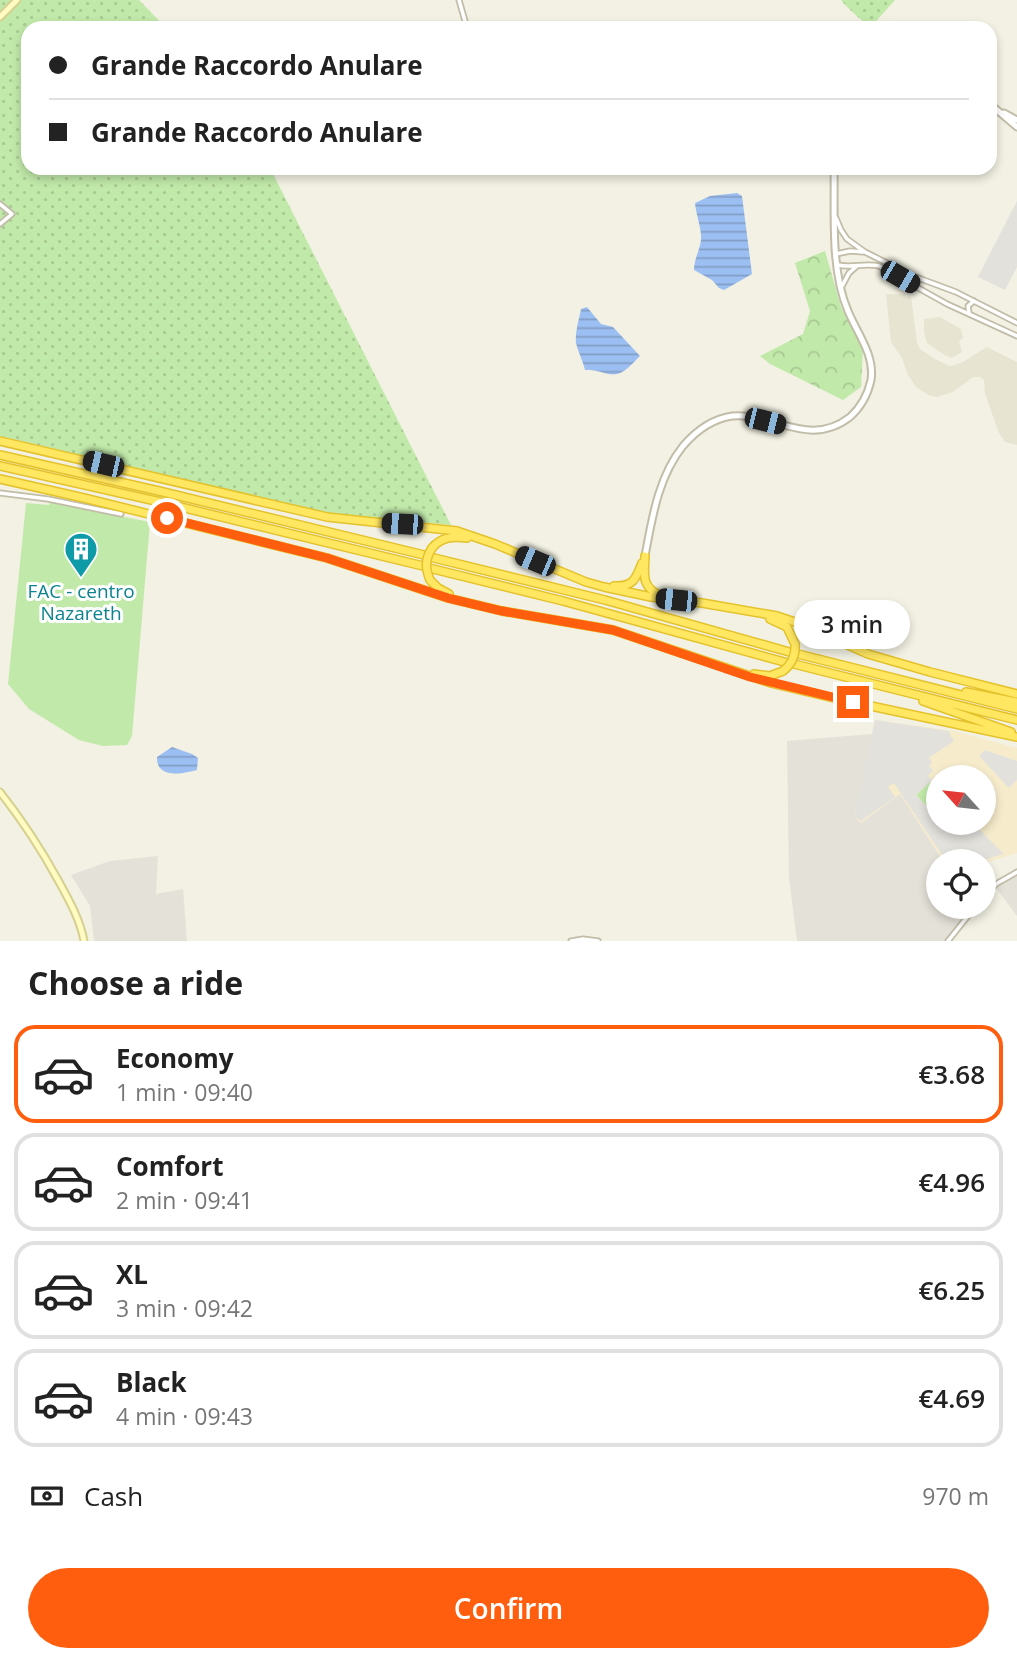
<!DOCTYPE html>
<html lang="en">
<head>
<meta charset="utf-8">
<style>
  :root { --surface:#fff; --page:#f2f2f2; --text:#222; --muted:#767676; --line:#e0e0e0; --accent:#ff5e0e }
  body { margin:0; font-family:"Open Sans",sans-serif; background:var(--page); color:var(--text); height:100vh; display:flex; flex-direction:column; font-size:26px; white-space:nowrap }
  * { box-sizing:border-box; margin:0 }
  p { font-size:23px; color:var(--muted) }
  .icon { flex:none; width:38px; height:38px; fill:none; stroke:currentColor; stroke-width:2; stroke-linecap:round; stroke-linejoin:round }
  .map { position:relative; height:941px; overflow:hidden }
  .side { display:flex; flex-direction:column; background:var(--surface); flex:1 }
  .side>* { flex:none }
  .top-card { position:absolute; left:21px; top:21px; width:976px; height:154px; border-radius:21px; box-shadow:0 4px 10px #0003; display:grid; align-content:center; height:154px; padding:0 28px; background:var(--surface) }
  .needle { width:46px; rotate:297deg }
  .tools { position:absolute; left:926px; top:765px; display:grid; gap:14px }
  .tools a { display:grid; place-items:center; width:70px; height:70px; border-radius:50%; background:var(--surface); box-shadow:0 4px 10px #0003; font-size:35px }
  .end { position:absolute; width:32px; height:32px; margin:-16px; border:9px solid #ff5e0e; background:#fff; box-shadow:0 0 0 4px #fff }
  .from { border-radius:50% }
  .bubble { position:absolute; height:49px; border-radius:24px; background:var(--surface); box-shadow:0 4px 10px #0003; font-size:23px; font-weight:600; line-height:49px; text-align:center }
  .car { position:absolute; width:21px; height:42px; margin:-21px -10px; border-radius:9px; box-shadow:0 0 5px 2px #0007; background:linear-gradient(#222 24%,#8ab4d8 0 40%,#222 0 76%,#8ab4d8 0 86%,#222 0) }
  .top-card b { display:flex; align-items:center; gap:24px; height:66px; font-size:26px }
  .top-card b+b { border-top:2px solid var(--line) }
  .top-card i { width:18px; height:18px; background:var(--text) }
  ul { padding:0; list-style:none }
  li { display:flex; align-items:center; gap:21px; height:98px; margin:0 14px 10px; padding:0 14px; border:4px solid var(--line); border-radius:21px }
  li div { flex:1 }
  li b { display:block; font-size:26px }
  li em { font-style:normal; font-weight:600 }
  li.selected { border-color:var(--accent) }
  li>.icon { width:63px; height:63px; stroke-width:1.5 }
  h2 { padding:0 28px; font-size:32px; line-height:84px }
  .pay { display:flex; align-items:center; gap:18px; height:77px; padding:0 28px; font-size:26px }
  .pay p { margin-inline-start:auto }
  .button { display:flex; gap:14px; margin-top:auto; padding:14px 28px }
  .button a { flex:1; height:80px; border-radius:42px; background:var(--accent); color:#fff; font-size:28px; font-weight:600; line-height:80px; text-align:center }
  .map>svg:first-child { display:block }
  .residential { fill:#e7e4d1 }
  .commercial { fill:#f6eccc; fill-rule:evenodd }
  .industrial { fill:#e4e1d8 }
  .green { fill:#c1e9a9 }
  .forest { fill:url(#forest-crowns) }
  .park { fill:url(#park-dots) }
  .parking { fill:#e3e1dc }
  .water { fill:url(#water-rules) }
  .lines { fill:none; stroke-linecap:round; stroke-linejoin:round }
  .minor-casing { stroke:#c1bda8; stroke-width:7 }
  .tertiary-casing { stroke:#c1bda8; stroke-width:9 }
  .secondary-casing { stroke:#d5d090; stroke-width:9 }
  .motorway-casing { stroke:#e4c22c; stroke-width:10 }
  .minor { stroke:#fff; stroke-width:3.5 }
  .tertiary { stroke:#fff; stroke-width:5 }
  .secondary { stroke:#fffbc1; stroke-width:5 }
  .motorway { stroke:#ffe762; stroke-width:7 }
  .motorway-bridge-casing { stroke:#e4c22c; stroke-width:10; stroke-linecap:butt }
  .motorway-bridge { stroke:#ffe762; stroke-width:7 }
  .route { stroke:#ff5e0e; stroke-width:9 }
  .labels { text-anchor:middle; dominant-baseline:central; stroke-width:6; stroke-linejoin:round; paint-order:stroke }
  .culture-label { font-size:19px; fill:#0d838f; stroke:#fff }
</style>
</head>
<body>
<div class="map">
<svg width="1017" height="941" viewBox="0 0 1017 941">
  <defs>
    <pattern id="forest-crowns" width="20" height="18" patternUnits="userSpaceOnUse" patternTransform="scale(1.75)"><rect width="20" height="18" fill="#c1e9a9"/><path d="M2 6a3 3 0 1 1 6 0M12 15a3 3 0 1 1 6 0" fill="none" stroke="#a7c992"/></pattern>
    <pattern id="park-dots" width="8" height="8" patternUnits="userSpaceOnUse" patternTransform="scale(1.75)"><rect width="8" height="8" fill="#c1e9a9"/><path d="M2 2h.1M6 6h.1" fill="none" stroke="#a7c992" stroke-width="1.8" stroke-linecap="round"/></pattern>
    <pattern id="water-rules" width="6" height="5" patternUnits="userSpaceOnUse" patternTransform="scale(1.75)"><rect width="6" height="5" fill="#9cbff3"/><path d="M0 2.5h6" fill="none" stroke="#819dc5"/></pattern>
  </defs>
  <rect width="100%" height="100%" fill="#f2f1e3"/>
  <!-- residential -->
  <path class="residential" d="M886,294H905L906,297L911,296L917,343L920,349L935,359L950,366L955,365L963,362L987,347L1017,362V445L1005,442L999,433L985,394L984,380L980,377H973L953,392L937,397L928,395L916,387L908,375L902,358L891,342Z
    M940,317L961,329L963,338L959,341L962,352L955,356L951,358L945,355L927,343L924,332V319Z"/>
  <!-- commercial -->
  <path class="commercial" d="M875,720L954,731L1017,748V853L984,863V861H943L900,794L861,823L858,821L854,816ZM938,777H984V822H938Z"/>
  <!-- industrial -->
  <path class="industrial" d="M872,734L854,816L861,823L900,794L943,861H938V906L974,907L945,941H797L789,878L787,741Z
    M158,856L156,894L183,889L187,941H94L90,906L71,875L110,861Z
    M1017,874V916L996,888Z"/>
  <!-- green -->
  <path class="green" d="M50,502L150,522L132,736L127,745L103,746L79,740L29,709L8,684L26,503L49,505Z
    M930,782L938,790V818L916,795Z"/>
  <!-- forest -->
  <path class="forest" d="M825,251L841,307L863,349L861,387L843,400L770,364L760,356L803,334L810,311L795,263Z"/>
  <!-- park -->
  <path class="park" d="M0,0H139L166,28H28V168H270L451,525L326,513L0,436Z
    M841,0H895L870,28L846,6Z"/>
  <!-- parking -->
  <path class="parking" d="M1017,201V267L1005,290L978,277Z
    M875,720L948,731L954,741L929,758L932,762L929,766L933,770L928,776L932,780L916,795L938,818V822L973,823L1004,854L979,861H946L894,783L888,787L895,797L861,821L854,816Z
    M985,750L1017,761V780L1009,788L979,756Z"/>
  <!-- water -->
  <path class="water" d="M737,193L742,196L752,274L724,290L719,288L712,280L694,270C694,259 700,250 701,240C702,229 696,215 695,203L710,196Z
    M587,307L601,324L613,327L640,356C631,365 622,377 609,374C598,372 598,370 585,370C583,361 578,352 576,343C575,331 579,320 581,309Z
    M172,747L192,754L198,758L197,770C183,774 156,779 157,757Z"/>
  <g class="lines">
    <defs>
      <path id="minor" d="M459,0L467,28
        M0,204L12,214L0,224
        M836,218L841,230L847,239L865,252L913,276L956,292L1017,323
        M836,254L850,251L863,252
        M838,265C852,268 865,263 879,266L947,304L1017,336
        M841,288L849,273L857,266
        M969,313L968,306L974,301
        M0,493L48,499L121,514
        M984,897L996,884L1017,872
        M571,941L583,939L598,941
        M948,941L976,906"/>
      <path id="tertiary" d="M990,104L1017,127
        M1004,113L1017,120
        M645,556C652,519 658,477 683,446C695,432 712,419 732,416C773,412 809,449 850,417C860,408 868,394 871,380C875,355 857,333 848,311C830,269 835,213 834,168"/>
      <path id="secondary" d="M0,17L17,0
        M0,792C22,820 41,849 58,880C69,900 80,919 84,941"/>
      <path id="motorway" d="M0,441L327,517L457,531L495,544L586,582L604,587L651,597L702,603L777,616L798,623L868,654L930,672L1017,694
        M0,455L159,491L424,555
        M0,466L156,501L423,566
        M0,479L84,498L327,558L448,598L502,611L613,630L771,683L838,699L1017,737
        M432,548C441,537 453,536 467,538
        M645,556C644,575 641,588 662,596
        M430,557L605,600L793,653
        M429,568L563,601L788,663
        M430,580L438,588L449,594
        M614,586C633,587 636,579 642,563
        M770,619L787,627L795,644
        M798,654L1017,709
        M794,664L1017,720
        M754,674L770,676L783,671
        M966,692L1017,702
        M923,701L1011,732"/>
    </defs>
    <!-- minor casing -->
    <use href="#minor" class="minor-casing"/>
    <!-- tertiary casing -->
    <use href="#tertiary" class="tertiary-casing"/>
    <!-- secondary casing -->
    <use href="#secondary" class="secondary-casing"/>
    <!-- motorway casing -->
    <use href="#motorway" class="motorway-casing"/>
    <!-- minor -->
    <use href="#minor" class="minor"/>
    <!-- tertiary -->
    <use href="#tertiary" class="tertiary"/>
    <!-- secondary -->
    <use href="#secondary" class="secondary"/>
    <!-- motorway -->
    <use href="#motorway" class="motorway"/>
    <defs>
      <path id="motorway-bridge" d="M430,580C425,568 425,559 432,548
        M783,671C792,664 796,656 795,644"/>
    </defs>
    <!-- motorway-bridge casing -->
    <use href="#motorway-bridge" class="motorway-bridge-casing"/>
    <!-- motorway-bridge -->
    <use href="#motorway-bridge" class="motorway-bridge"/>
  </g>
  <g class="lines">
    <!-- route -->
    <path class="route" d="M167,518L327,558L448,598L502,611L613,630L750,677L853,702"/>
  </g>
  <!-- icons -->
  <defs>
    <symbol id="building-pin" viewBox="-11 -11 22 30"><path d="M0 17L-7.5 6A9.5 9.5 0 1 1 7.5 6Z" fill="#0f9aa8" stroke="#fff"/><path d="M-4-6H4V6H1V3H-1V6H-4ZM-2.5-4.3h1.7v1.8h-1.7ZM.8-4.3h1.7v1.8H.8ZM-2.5-1h1.7V.8h-1.7ZM.8-1h1.7V.8H.8Z" fill="#fff"/></symbol>
  </defs>
  <g fill-rule="evenodd">
    <use href="#building-pin" x="62" y="530" width="38" height="52"/>
  </g>
  <g class="labels">
    <!-- culture labels -->
    <g class="culture-label">
      <text x="81" y="591">FAC - centro<tspan x="81" dy="22">Nazareth</tspan></text>
    </g>
  </g>
</svg>
<div class="tools">
<a><svg class="needle" viewBox="-14 -14 28 28"><path d="M0-13l5 13h-10z" fill="#e53935"/><path d="M0 13l5-13h-10z" fill="#767676"/></svg></a>
<a><svg class="icon" aria-label="locate" viewBox="0 0 24 24"><circle cx="12" cy="12" r="6"/><path d="M12 2v4M12 18v4M2 12h4M18 12h4"/></svg></a>
</div>
<i class="end from" style="left:167px;top:518px"></i>
<i class="end" style="left:853px;top:702px"></i>
<div class="bubble" style="left:794px;top:600px;width:116px">3 min</div>
<i class="car" style="left:900px;top:277px;rotate:120deg"></i>
<i class="car" style="left:765px;top:421px;rotate:104deg"></i>
<i class="car" style="left:103px;top:464px;rotate:283deg"></i>
<i class="car" style="left:402px;top:524px;rotate:273deg"></i>
<i class="car" style="left:535px;top:561px;rotate:293deg"></i>
<i class="car" style="left:676px;top:600px;rotate:276deg"></i>
<div class="top-card">
<b><i class="from"></i>Grande Raccordo Anulare</b>
<b><i></i>Grande Raccordo Anulare</b>
</div>
</div>
<section class="side">
<h2>Choose a ride</h2>
<ul>
<li class="selected"><svg class="icon" aria-label="car" viewBox="0 0 24 24"><path d="M5 17H2v-5l4-1 3-4h7l3 4 3 1v5h-3M9 17h6M6 11h13"/><circle cx="7" cy="17" r="2"/><circle cx="17" cy="17" r="2"/></svg><div><b>Economy</b><p>1 min · 09:40</p></div><em>€3.68</em></li>
<li><svg class="icon" aria-label="car" viewBox="0 0 24 24"><path d="M5 17H2v-5l4-1 3-4h7l3 4 3 1v5h-3M9 17h6M6 11h13"/><circle cx="7" cy="17" r="2"/><circle cx="17" cy="17" r="2"/></svg><div><b>Comfort</b><p>2 min · 09:41</p></div><em>€4.96</em></li>
<li><svg class="icon" aria-label="car" viewBox="0 0 24 24"><path d="M5 17H2v-5l4-1 3-4h7l3 4 3 1v5h-3M9 17h6M6 11h13"/><circle cx="7" cy="17" r="2"/><circle cx="17" cy="17" r="2"/></svg><div><b>XL</b><p>3 min · 09:42</p></div><em>€6.25</em></li>
<li><svg class="icon" aria-label="car" viewBox="0 0 24 24"><path d="M5 17H2v-5l4-1 3-4h7l3 4 3 1v5h-3M9 17h6M6 11h13"/><circle cx="7" cy="17" r="2"/><circle cx="17" cy="17" r="2"/></svg><div><b>Black</b><p>4 min · 09:43</p></div><em>€4.69</em></li>
</ul>
<div class="pay"><svg class="icon" aria-label="cash" viewBox="0 0 24 24"><path d="M3 7h18v10H3z"/><circle cx="12" cy="12" r="2"/></svg>Cash<p>970 m</p></div>
<div class="button"><a>Confirm</a></div>
</section>
</body>
</html>
